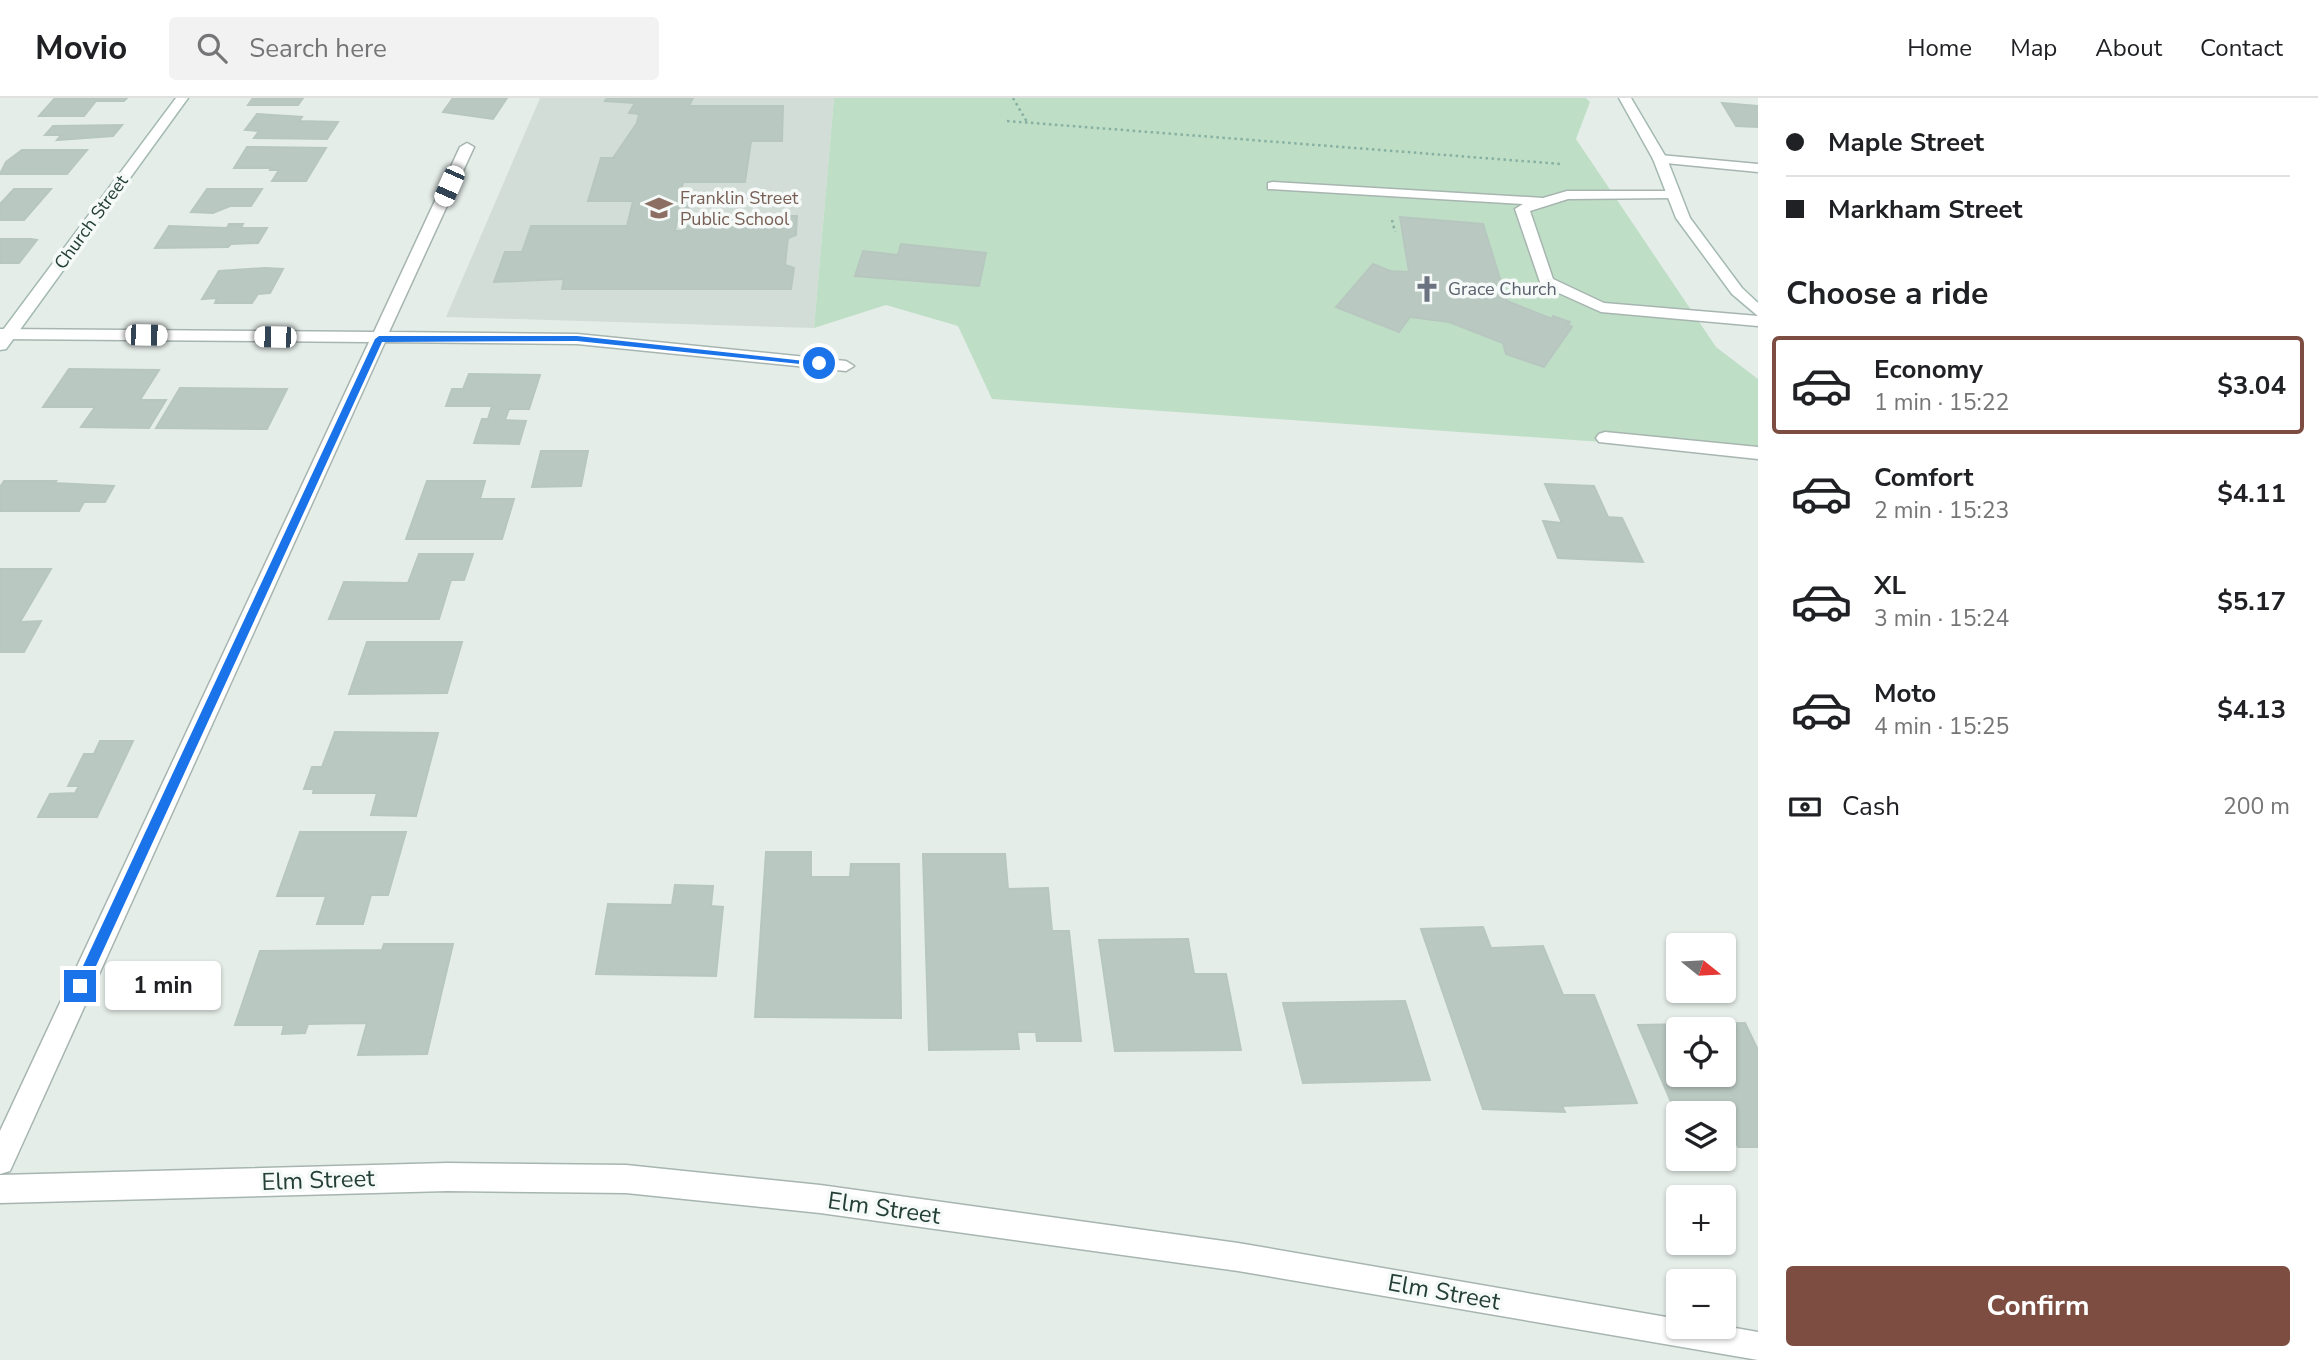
<!DOCTYPE html>
<html lang="en">
<head>
<meta charset="utf-8">
<style>
  :root { --surface:#fff; --page:#f2f2f2; --text:#202124; --muted:#757577; --line:#e0e0e0; --accent:#7c4d40 }
  body { margin:0; font-family:"Nunito Sans",sans-serif; background:var(--page); color:var(--text); height:100vh; display:flex; flex-direction:column; font-size:26px; white-space:nowrap }
  * { box-sizing:border-box; margin:0 }
  p { font-size:23px; color:var(--muted) }
  .icon { flex:none; width:38px; height:38px; fill:none; stroke:currentColor; stroke-width:2; stroke-linecap:round; stroke-linejoin:round }
  .map { position:relative; flex:1; overflow:hidden }
  .details { display:flex; flex-direction:column; background:var(--surface); width:560px }
  .details>* { flex:none }
  .top-card { display:grid; align-content:center; height:154px; padding:0 28px; background:var(--surface) }
  .needle { width:46px; rotate:108deg }
  .fabs { position:absolute; left:1666px; top:835px; display:grid; gap:14px }
  .fabs a { display:grid; place-items:center; width:70px; height:70px; border-radius:7px; background:var(--surface); box-shadow:0 2px 5px #0004; font-size:35px }
  .end { position:absolute; width:32px; height:32px; margin:-16px; border:9px solid #1a73e8; background:#fff; box-shadow:0 0 0 4px #fff }
  .from { border-radius:50% }
  .bubble { position:absolute; height:49px; border-radius:7px; background:var(--surface); box-shadow:0 2px 5px #0004; font-size:23px; font-weight:700; line-height:49px; text-align:center }
  .car { position:absolute; width:21px; height:42px; margin:-21px -10px; border-radius:9px; box-shadow:0 0 5px 2px #0007; background:linear-gradient(#fff 24%,#345 0 40%,#fff 0 76%,#345 0 86%,#fff 0) }
  .top-card b { display:flex; align-items:center; gap:24px; height:66px; font-size:26px }
  .top-card b+b { border-top:2px solid var(--line) }
  .top-card i { width:18px; height:18px; background:var(--text) }
  ul { padding:0; list-style:none }
  li { display:flex; align-items:center; gap:21px; height:98px; margin:0 14px 10px; padding:0 14px; border:4px solid transparent; border-radius:7px }
  li div { flex:1 }
  li b { display:block; font-size:26px }
  li em { font-style:normal; font-weight:700 }
  li.active { border-color:var(--accent) }
  li>.icon { width:63px; height:63px; stroke-width:1.5 }
  h2 { padding:0 28px; font-size:32px; line-height:84px }
  .pay { display:flex; align-items:center; gap:18px; height:77px; padding:0 28px; font-size:26px }
  .pay p { margin-inline-start:auto }
  .action { display:flex; gap:14px; margin-top:auto; padding:14px 28px }
  .action a { flex:1; height:80px; border-radius:7px; background:var(--accent); color:#fff; font-size:28px; font-weight:700; line-height:80px; text-align:center }
  header { display:flex; align-items:center; gap:42px; box-sizing:border-box; height:98px; padding:0 35px; background:var(--surface); border-bottom:2px solid var(--line) }
  header strong { font-size:33px }
  nav { display:flex; gap:38px; margin-inline-start:auto; font-size:24px }
  .search { width:490px; height:63px; background:var(--page); display:flex; align-items:center; gap:18px; box-sizing:border-box; padding:0 24px; border-radius:7px; color:var(--muted); font-size:26px }
  main { display:flex; flex:1; min-height:0 }
  .map>svg:first-child { display:block }
  .built { fill:#d3ddd8 }
  .green { fill:#bfdec6 }
  .building { fill:#bac8c2; stroke:#b7c7c0; stroke-width:2; fill-rule:evenodd }
  .lines { fill:none; stroke-linecap:round; stroke-linejoin:round }
  .lane-casing { stroke:#a7b5b0; stroke-width:3 }
  .street-casing { stroke:#a7b5b0; stroke-width:3 }
  .secondary-casing { stroke:#a3b9b1; stroke-width:3 }
  .path { stroke:#86b0a2; stroke-width:2.5; stroke-dasharray:2.5 3.5; stroke-linecap:butt }
  .lane { fill:#fff; fill-rule:evenodd }
  .street { fill:#fff; fill-rule:evenodd }
  .secondary { fill:#fff; fill-rule:evenodd }
  .route { fill:#1a73e8 }
  .labels { text-anchor:middle; dominant-baseline:central; stroke-width:7; stroke-linejoin:round; paint-order:stroke }
  .far-education-label { font-size:18px; fill:#785e54; stroke:#f5faf8; text-anchor:start }
  .far-street-label { font-size:18px; fill:#243f37; stroke:#f5faf8 }
  .far-worship-label { font-size:18px; fill:#5b616d; stroke:#f5faf8; text-anchor:start }
  .near-street-label { font-size:24px; fill:#243f37; stroke:#f5faf8 }
</style>
</head>
<body>
<header>
<strong>Movio</strong>
<div class="search"><svg class="icon" aria-label="search" viewBox="0 0 24 24"><circle cx="10" cy="10" r="6"/><path d="M15 15l6 6"/></svg>Search here</div>
<nav><a>Home</a><a>Map</a><a>About</a><a>Contact</a></nav>
</header>
<main>
<div class="map">
<svg width="1758" height="1262" viewBox="0 0 1758 1262">
  <rect width="100%" height="100%" fill="#e5ede9"/>
  <!-- built -->
  <path class="built" d="M540,0H834L814,230L446,219Z"/>
  <!-- green -->
  <path class="green" d="M834,0H1586L1590,4L1576,41L1716,249L1758,281V355L992,301L958,228L886,207L814,230Z"/>
  <!-- building -->
  <path class="building" d="M55,0H127L124,3H96L84,18H39Z
    M253,0H303L298,7H248Z
    M453,0H507L493,21L443,14Z
    M607,0H693L689,8H783L782,43H751L745,84H683L681,93L691,94L687,121H677L675,133H683L685,128L745,129L746,118H797L796,137L788,140L785,167L794,170L791,191H562L564,181L494,184L505,154H522L531,128H627L633,103H588L601,60H613L637,25L639,16L629,15L635,5L605,3Z
    M1722,5L1758,8V29L1736,28Z
    M257,16L302,19L299,23L338,24L327,41L254,40L259,33L245,32Z
    M122,27L113,38L57,42L61,37H45L53,28Z
    M247,49H258L326,50L306,83H272L279,72H270L271,70H234Z
    M22,52H87L67,76H0L6,64Z
    M14,91H51L24,122H0V106Z
    M207,91H262L251,108H230L213,115L191,114Z
    M1400,119L1483,126L1507,203L1552,221L1553,218L1570,224L1568,227L1572,229L1544,269L1506,256L1503,245L1449,224L1410,219L1399,234L1336,209L1373,166L1390,173L1409,174Z
    M229,126H243L241,130H267L258,145L231,146L228,149L155,150L169,128L227,130Z
    M0,141H31L37,142L19,165H0Z
    M901,146L986,155L979,188L855,178L863,153L898,157Z
    M265,170L283,171L270,195L258,196L252,205H215L217,200L202,201L219,173Z
    M69,271L159,272L140,302H166L149,330L81,329L95,309H43Z
    M469,276L540,277L529,311H509L505,322L526,323L519,346L474,345L482,321H488L492,308H446L452,291H463Z
    M180,290L281,291H287L267,331L156,330Z
    M541,353H588L581,388L532,389Z
    M4,383H56L54,385L114,388L105,404H84L79,413H0V389Z
    M427,383H485L480,401H514L502,441H406Z
    M1545,386L1594,388L1608,419L1622,420L1643,464L1558,460L1543,423L1562,425Z
    M419,456H473L464,482H451L439,521H329L344,484L408,485Z
    M0,471H51L20,524L41,523L24,554H0Z
    M367,544H462L447,595L349,596Z
    M335,634L438,635L416,718L371,717L377,695H313L314,691H304L312,669H322Z
    M100,643H133L97,719H38L50,696L75,695L79,688H68L84,656H94Z
    M300,734H406L388,797H371L363,826H317L326,798H277Z
    M766,754H811V779H850L851,766H899L901,920L755,919Z
    M923,756H1005L1008,791L1048,790L1052,833H1069L1081,943H1037L1036,934H1017L1019,951L929,952Z
    M675,787L713,788L711,808L723,809L716,878L596,876L608,806L672,807Z
    M1483,829L1491,850L1543,848L1563,897H1594L1637,1005L1562,1008L1565,1014L1483,1011L1421,831Z
    M1188,841L1194,876H1226L1241,952L1115,953L1099,842Z
    M384,846H453L427,956L358,957L367,925L308,926L305,935L282,936L284,927H235L260,853L382,852Z
    M1405,903L1430,982L1303,985L1283,905Z
    M1745,925L1758,952V1049H1738L1732,1036H1724V1015H1678V1020L1638,927ZM1678,931H1724V976H1678Z"/>
  <g class="lines">
    <defs>
      <path id="lane" d="M1273,84L1543,100L1567,93H1678V99L1673,100L1568,101L1530,113L1553,181L1604,205L1758,218V228L1601,214L1541,187L1515,111L1523,106L1268,91V85Z"/>
      <path id="street" d="M467,45L474,49L389,234L577,236L846,263L854,268L846,273L577,246L385,244L10,1073L0,1076V1033L369,244L0,241V231L374,234L460,49Z
        M1660,57L1758,66V74L1655,64L1653,61Z
        M1605,334L1758,349V361L1599,344L1596,340L1599,336Z
        M447,1065L626,1067L820,1087L1238,1145L1678,1221V1228H1724L1758,1234V1262L1238,1173L820,1115L626,1095L447,1093L0,1105V1077Z"/>
      <path id="secondary" d="M176,0H188L6,251L0,252V236Z
        M1619,0H1631L1667,61L1690,120L1742,190L1758,205V218L1732,196L1676,120L1653,61Z"/>
    </defs>
    <!-- lane casing -->
    <use href="#lane" class="lane-casing"/>
    <!-- street casing -->
    <use href="#street" class="street-casing"/>
    <!-- secondary casing -->
    <use href="#secondary" class="secondary-casing"/>
    <!-- path -->
    <path class="path" d="M1013,0L1027,24
      M1007,23L1561,66
      M1392,122L1395,134"/>
    <!-- lane -->
    <use href="#lane" class="lane"/>
    <!-- street -->
    <use href="#street" class="street"/>
    <!-- secondary -->
    <use href="#secondary" class="secondary"/>
  </g>
  <!-- route -->
  <path class="route" d="M379,238H577L823,265L819,268L577,243L382,244L85,892H76V883L375,241Z"/>
  <!-- icons -->
  <defs>
    <symbol id="school-bare" viewBox="-9 -9 18 18"><path d="M0-5L7-2L0 1L-7-2ZM-4 1L0 2.5L4 1V4Q0 6-4 4Z" fill="#8d6e63" stroke="#f5faf8" stroke-width="2.5" paint-order="stroke"/></symbol>
    <symbol id="church-bare" viewBox="-9 -9 18 18"><path d="M-1.2-6h2.4v3.5h3.3v2.4h-3.3V6h-2.4V-.1h-3.3v-2.4h3.3Z" fill="#6b7280" stroke="#f5faf8" stroke-width="2.5" paint-order="stroke"/></symbol>
  </defs>
  <g fill-rule="evenodd">
    <use href="#school-bare" x="640" y="91" width="38" height="38"/>
    <use href="#church-bare" x="1408" y="172" width="38" height="38"/>
  </g>
  <g class="labels">
    <!-- far-education labels -->
    <g class="far-education-label">
      <text x="680" y="100">Franklin Street<tspan x="680" dy="21">Public School</tspan></text>
    </g>
    <!-- far-street labels -->
    <g class="far-street-label">
      <text transform="translate(91 124) rotate(-54)">Church Street</text>
    </g>
    <!-- far-worship labels -->
    <g class="far-worship-label">
      <text x="1448" y="191">Grace Church</text>
    </g>
    <!-- near-street labels -->
    <g class="near-street-label">
      <text transform="translate(318 1082) rotate(-2)">Elm Street</text>
      <text transform="translate(884 1110) rotate(8)">Elm Street</text>
      <text transform="translate(1444 1194) rotate(10)">Elm Street</text>
    </g>
  </g>
</svg>
<div class="fabs">
<a><svg class="needle" viewBox="-14 -14 28 28"><path d="M0-13l5 13h-10z" fill="#e53935"/><path d="M0 13l5-13h-10z" fill="#757577"/></svg></a>
<a><svg class="icon" aria-label="locate" viewBox="0 0 24 24"><circle cx="12" cy="12" r="6"/><path d="M12 2v4M12 18v4M2 12h4M18 12h4"/></svg></a>
<a><svg class="icon" aria-label="layers" viewBox="0 0 24 24"><path d="M12 4l9 5-9 5-9-5zM3 14l9 5 9-5"/></svg></a>
<a>+</a>
<a>−</a>
</div>
<i class="end from" style="left:819px;top:265px"></i>
<i class="end" style="left:80px;top:888px"></i>
<div class="bubble" style="left:105px;top:863px;width:116px">1 min</div>
<i class="car" style="left:449px;top:88px;rotate:204deg"></i>
<i class="car" style="left:146px;top:237px;rotate:91deg"></i>
<i class="car" style="left:275px;top:239px;rotate:271deg"></i>
</div>
<section class="details">
<div class="top-card">
<b><i class="from"></i>Maple Street</b>
<b><i></i>Markham Street</b>
</div>
<h2>Choose a ride</h2>
<ul>
<li class="active"><svg class="icon" aria-label="car" viewBox="0 0 24 24"><path d="M5 17H2v-5l4-1 3-4h7l3 4 3 1v5h-3M9 17h6M6 11h13"/><circle cx="7" cy="17" r="2"/><circle cx="17" cy="17" r="2"/></svg><div><b>Economy</b><p>1 min · 15:22</p></div><em>$3.04</em></li>
<li><svg class="icon" aria-label="car" viewBox="0 0 24 24"><path d="M5 17H2v-5l4-1 3-4h7l3 4 3 1v5h-3M9 17h6M6 11h13"/><circle cx="7" cy="17" r="2"/><circle cx="17" cy="17" r="2"/></svg><div><b>Comfort</b><p>2 min · 15:23</p></div><em>$4.11</em></li>
<li><svg class="icon" aria-label="car" viewBox="0 0 24 24"><path d="M5 17H2v-5l4-1 3-4h7l3 4 3 1v5h-3M9 17h6M6 11h13"/><circle cx="7" cy="17" r="2"/><circle cx="17" cy="17" r="2"/></svg><div><b>XL</b><p>3 min · 15:24</p></div><em>$5.17</em></li>
<li><svg class="icon" aria-label="car" viewBox="0 0 24 24"><path d="M5 17H2v-5l4-1 3-4h7l3 4 3 1v5h-3M9 17h6M6 11h13"/><circle cx="7" cy="17" r="2"/><circle cx="17" cy="17" r="2"/></svg><div><b>Moto</b><p>4 min · 15:25</p></div><em>$4.13</em></li>
</ul>
<div class="pay"><svg class="icon" aria-label="cash" viewBox="0 0 24 24"><path d="M3 7h18v10H3z"/><circle cx="12" cy="12" r="2"/></svg>Cash<p>200 m</p></div>
<div class="action"><a>Confirm</a></div>
</section>
</main>
</body>
</html>
